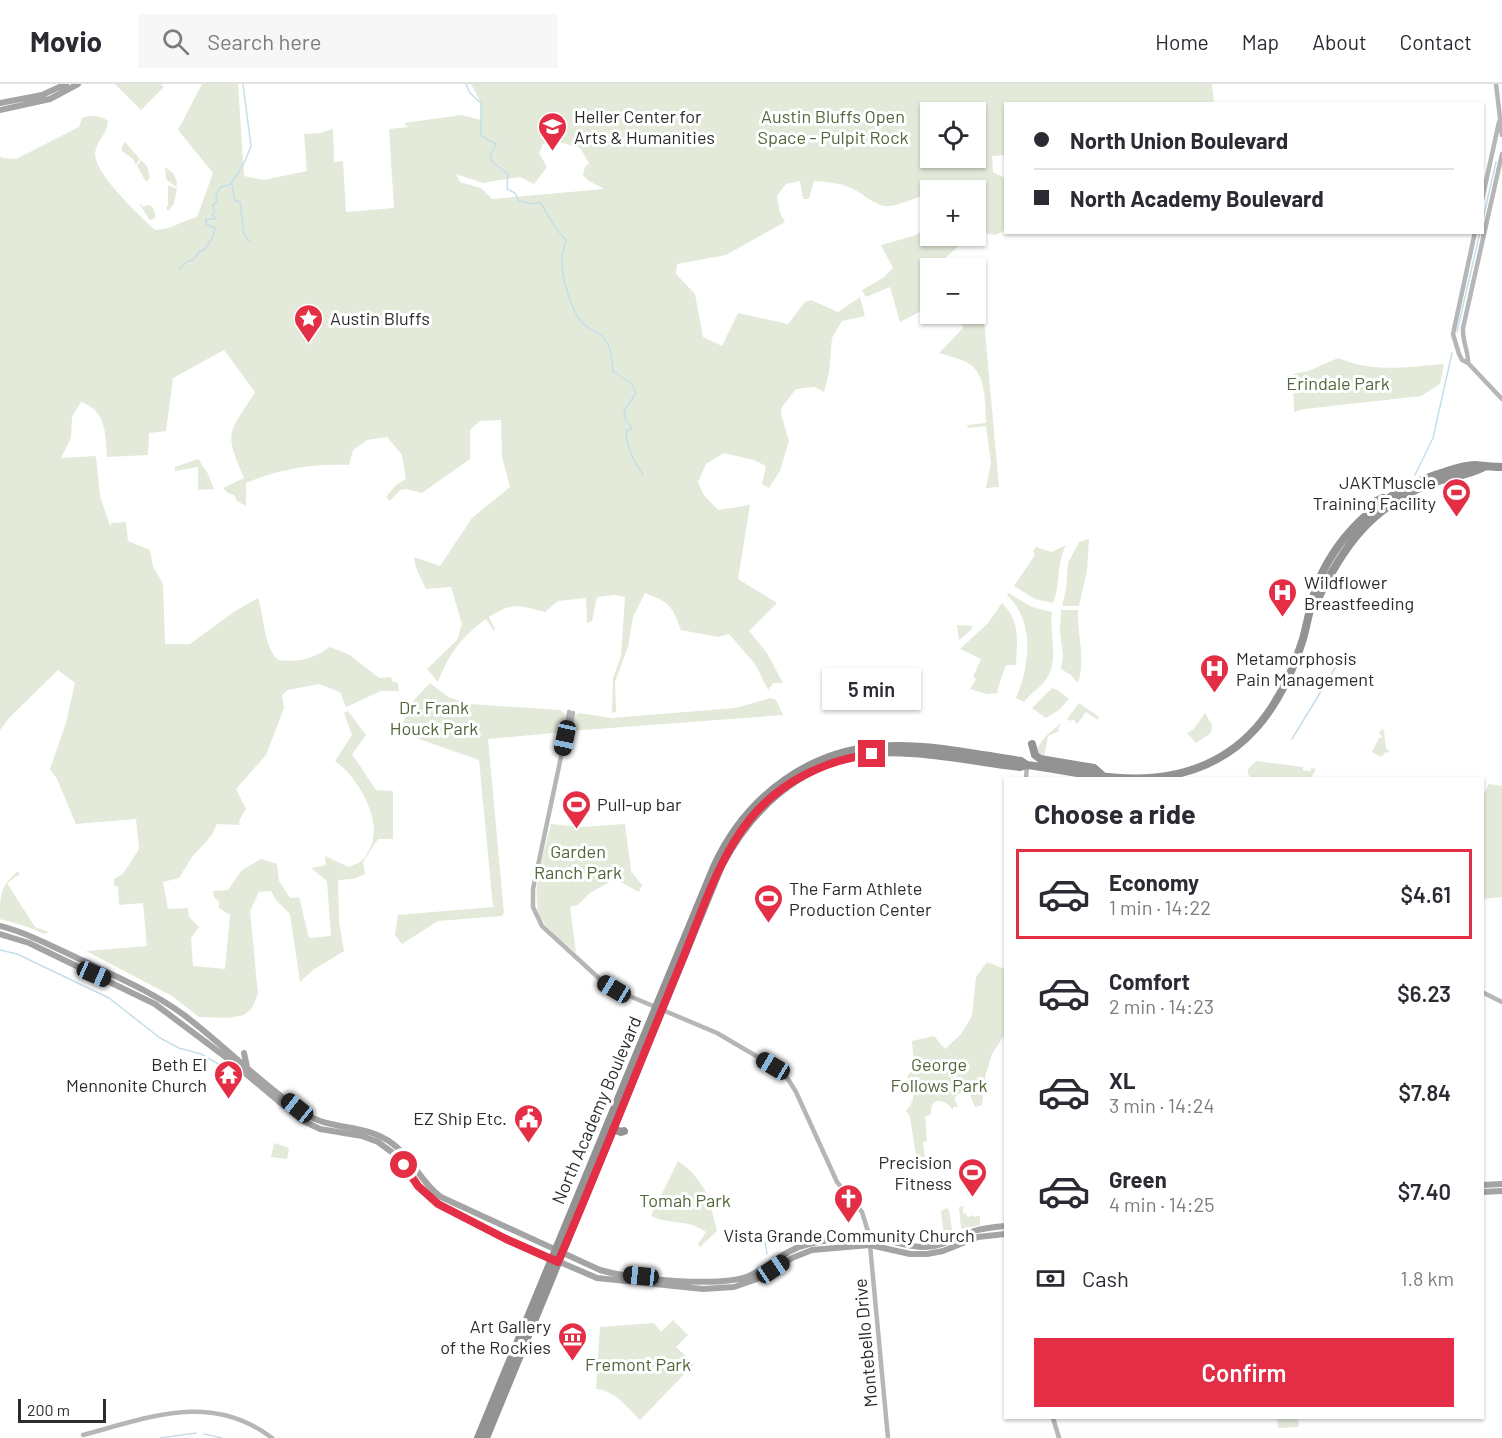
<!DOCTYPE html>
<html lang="en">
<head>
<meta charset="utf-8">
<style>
  :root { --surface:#fff; --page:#f7f7f7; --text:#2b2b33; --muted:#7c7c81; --line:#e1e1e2; --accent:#e32e46 }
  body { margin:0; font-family:Barlow,sans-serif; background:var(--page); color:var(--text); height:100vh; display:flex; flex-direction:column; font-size:22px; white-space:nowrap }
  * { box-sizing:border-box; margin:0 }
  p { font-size:20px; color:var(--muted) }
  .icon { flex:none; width:33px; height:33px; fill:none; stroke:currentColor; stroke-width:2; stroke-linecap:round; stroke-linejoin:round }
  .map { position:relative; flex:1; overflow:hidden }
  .sheet { position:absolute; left:1004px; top:693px; width:480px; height:642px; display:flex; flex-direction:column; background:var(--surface); border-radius:0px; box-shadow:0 2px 4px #0004 }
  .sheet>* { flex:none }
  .hud { position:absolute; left:1004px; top:18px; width:480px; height:132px; border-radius:0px; box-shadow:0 2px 4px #0004; display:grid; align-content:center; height:132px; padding:0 30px; background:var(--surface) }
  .tools { position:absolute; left:920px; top:18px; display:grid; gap:12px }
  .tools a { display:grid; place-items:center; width:66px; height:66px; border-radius:0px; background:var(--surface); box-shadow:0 2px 4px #0004; font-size:30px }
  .scale { position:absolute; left:18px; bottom:15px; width:88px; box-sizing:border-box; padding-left:6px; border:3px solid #2c2c2c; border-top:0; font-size:16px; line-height:21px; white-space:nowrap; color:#2c2c2c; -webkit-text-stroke:4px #fff; paint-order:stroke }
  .end { position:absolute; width:27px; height:27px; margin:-14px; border:8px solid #e32e46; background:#fff; box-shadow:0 0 0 3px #fff }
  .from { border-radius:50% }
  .bubble { position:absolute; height:42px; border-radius:0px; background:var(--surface); box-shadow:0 2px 4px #0004; font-size:20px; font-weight:600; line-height:42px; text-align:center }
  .car { position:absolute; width:18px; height:36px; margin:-18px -9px; border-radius:8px; box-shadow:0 0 4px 2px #0007; background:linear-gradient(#222 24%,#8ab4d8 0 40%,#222 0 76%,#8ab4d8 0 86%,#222 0) }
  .hud b { display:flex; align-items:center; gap:21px; height:57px; font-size:22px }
  .hud b+b { border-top:2px solid var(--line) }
  .hud i { width:15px; height:15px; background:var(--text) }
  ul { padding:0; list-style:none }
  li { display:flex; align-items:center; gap:18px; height:90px; margin:0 12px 9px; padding:0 18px; border:3px solid transparent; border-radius:0px }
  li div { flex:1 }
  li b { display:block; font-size:22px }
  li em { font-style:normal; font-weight:600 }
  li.selected { border-color:var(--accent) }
  li>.icon { width:54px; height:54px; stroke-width:1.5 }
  h2 { padding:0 30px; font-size:27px; line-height:72px }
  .pay { display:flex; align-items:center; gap:15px; height:66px; padding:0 30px; font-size:22px }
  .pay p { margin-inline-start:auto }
  .button { display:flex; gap:12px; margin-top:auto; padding:12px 30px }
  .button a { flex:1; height:69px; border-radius:0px; background:var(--accent); color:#fff; font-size:24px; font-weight:600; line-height:69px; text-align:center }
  header { display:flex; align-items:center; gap:36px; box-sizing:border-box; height:84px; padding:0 30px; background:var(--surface); border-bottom:2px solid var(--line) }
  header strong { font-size:28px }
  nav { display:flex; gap:33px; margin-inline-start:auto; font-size:21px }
  .search { width:420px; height:54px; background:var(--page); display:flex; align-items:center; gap:15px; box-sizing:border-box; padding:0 21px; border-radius:0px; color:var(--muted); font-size:22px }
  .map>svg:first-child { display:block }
  .green { fill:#e3ead9; fill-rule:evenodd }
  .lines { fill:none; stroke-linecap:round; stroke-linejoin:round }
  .stream { stroke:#c5deea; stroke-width:1.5 }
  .secondary { stroke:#b6b6b6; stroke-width:4.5 }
  .primary { stroke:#a4a4a4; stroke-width:6 }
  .highway { stroke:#939393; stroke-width:8 }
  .route { stroke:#e32e46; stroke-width:8 }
  .labels { text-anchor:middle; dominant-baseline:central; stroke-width:6; stroke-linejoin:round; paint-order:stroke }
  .poi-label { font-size:18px; fill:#2c2c2c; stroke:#fff; text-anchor:start }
  .park-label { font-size:18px; fill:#52673a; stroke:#fff }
  .street-label { font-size:18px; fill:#2c2c2c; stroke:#fff }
</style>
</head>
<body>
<header>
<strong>Movio</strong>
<div class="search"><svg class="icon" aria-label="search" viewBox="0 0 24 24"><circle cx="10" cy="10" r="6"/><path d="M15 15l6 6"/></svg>Search here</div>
<nav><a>Home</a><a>Map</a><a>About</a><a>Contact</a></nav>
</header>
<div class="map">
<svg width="1502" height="1354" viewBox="0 0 1502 1354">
  <rect width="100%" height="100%" fill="#fff"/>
  <!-- green -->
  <path class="green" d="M115,0H161L164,3L141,26Z
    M202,0H238L244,92L264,96L307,87L304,50L320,49L333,45L334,78L343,77L346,128L394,124L389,45L408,43L404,39L462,31L481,36V19L471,0H1212L1214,19L1005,20V71L992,72L993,88L1005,94V146L996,151L975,148V115L979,110L958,96C941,102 901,124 884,122C874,120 864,111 855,106C843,99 828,98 814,97L809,115H803L800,97L786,100L777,112L780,129L785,138L726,171L677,180L676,190L695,210L703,253L722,262L738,229L788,240L805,218L811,216L838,228L860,213L865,232L842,237L832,254L829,289L824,308L815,303L796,305L782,323L781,330L789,357L780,387L769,404L762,400L766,382L754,376L724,369L706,380L698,398L703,410L718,426L750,421L738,495L777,519L749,547L767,569L783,599H773L768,606L755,580L729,550L718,553L681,546C672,522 670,518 645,509L633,533L628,563L615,598L616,628L612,629L613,594L621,572L625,513L615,511L597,513L592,537L587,539L586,514L558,517L545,528C518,521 513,518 489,533L495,545L494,547L486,535C463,551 447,572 438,598L427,585L457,556L462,540L451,503L426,505L416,484L414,473L440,482L472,434L510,403L502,373L501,336L480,337L470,346V375L422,409L406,405L400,406L390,417L386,413L396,401L406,395L402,371L387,353L367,356L353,366L349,381C314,379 278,385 246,399V422L237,417L234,411L228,409L223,404L244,394C223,346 229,350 255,308L224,266L173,294L166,347L149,349L148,371L107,373C105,349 107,327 81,318L72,333L71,354L61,374L96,372L100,412L110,442L111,441V439L126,438L128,457L150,466L153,482L163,500L165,560H190L235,527L258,514C265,535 263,561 278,576C300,578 311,576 330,563L350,571L379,594L391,593L392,597L398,599L399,607H381L346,623L340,608L319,600L288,606L282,611L284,624L266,671L236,705L246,725L240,735L239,741L217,740L211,752L192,773L179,794L163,798L168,825L188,824L189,833L199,843L191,854L193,882L225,885L230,831L219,824V818L214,813L213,807L228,806L242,786L261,775L277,780L279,797L290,814L299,813L309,854L331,852L327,797L311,784L326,781L325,772L349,783C352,781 358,780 361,777C365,775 367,769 369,766C385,739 358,693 335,677L352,651L344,629L348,627L366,651L352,670L376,706L393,707V755H378L363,778L365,790L353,795L338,796L339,838L344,867L313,886L300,898L290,830L276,816L271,807L259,808L250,827L258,910L252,924L244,931L229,934L199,933L172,912L86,867L147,862L143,819L119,821L118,803L114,801V795L123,790L139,765L136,735L76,740L57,695L50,685L66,639L75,599L58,586L10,633L0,646V72L2,74L16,75L79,43L82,34C92,31 100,31 108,37C107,51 96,57 95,70C95,90 140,132 155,146C170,146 182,137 197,133L213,89L178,46ZM975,28V74H930V28ZM556,57L580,64L589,79L585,83L583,91L589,97L604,105L492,115L481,104L460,98L456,90L483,99L520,93L534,100L547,83L539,69L543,60Z
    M125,58L140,75L136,81L133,75L122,67V62Z
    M141,76L147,82L150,94L146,98L137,82Z
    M165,83L174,90L177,99L176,103L166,95Z
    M168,101L177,105L174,120L168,127L166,124L168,121Z
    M141,120L143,123L148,121L152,122L155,129V134L150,136L140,121Z
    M926,145L931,152L947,155L949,152H969L939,180L940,184H930V230H938L930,236L925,225L900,238L890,203L866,213L862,206L883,194L893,184L881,161L913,152Z
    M975,213L982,214L999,403L986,404L991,379L986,342L968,344L967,341L986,339C985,320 987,288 966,278C958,274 948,272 939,269L963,244L958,230H975Z
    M1338,274C1375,289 1405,283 1444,280L1440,300L1421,312L1305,325L1294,328L1293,290L1308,287Z
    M198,375L207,388L214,405L198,406V383L175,387V383Z
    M1089,455L1087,486L1079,522H1062L1066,505L1068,479L1079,458Z
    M1066,461C1056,479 1061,501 1053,519L1035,515L1014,502L1035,471L1033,467L1036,463L1052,468Z
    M1008,509L1032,523L1052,528C1049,549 1059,576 1047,594C1041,603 1031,609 1024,618L1016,614C1030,582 1035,537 1007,511Z
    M1002,519C1021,538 1017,558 1016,581H1006L997,607L999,609L987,610L970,605L976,595L973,593L981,575L960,565L988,539Z
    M1061,526H1078C1077,551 1086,574 1078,599L1071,591L1061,585L1063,572L1060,547Z
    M957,541L973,542V543H971L972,545L959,556Z
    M430,599L448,613L469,620L561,626L566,631L563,648L488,655L504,829L502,832L438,837L402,860L395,851L398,831L493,823L479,676L399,648L413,617Z
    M1052,604L1058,606L1069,615L1059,626L1046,634L1032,624Z
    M771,614L776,616L783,631L571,647L574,633L579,629L611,634L735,624Z
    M1079,619L1099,633L1098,636L1086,628L1077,640L1073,635L1071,637L1067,635Z
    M1205,629L1212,641L1211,649L1196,659L1187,649L1193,646Z
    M1060,640H1061L1058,644L1059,647L1048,652L1044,673L1036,668C1041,655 1049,649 1060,640Z
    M1382,644L1384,647L1386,665L1389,666L1388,669L1386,668L1381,673L1372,668L1379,654L1383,653L1379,649Z
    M1256,677L1303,683V686L1311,687V684L1316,685L1311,694H1251L1248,690V685Z
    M1489,700L1502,702V813L1482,815V713Z
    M551,740L581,743L625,740L631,787L642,801L639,808L615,795L590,809L578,821L570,823L576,869C565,859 551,849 542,836C528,813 545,766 551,740Z
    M18,787L20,790L7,799L35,843L49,848L44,850L28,843L0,835C0,811 0,802 18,787Z
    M987,878L1005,885V950L992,970L985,993L982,1021L975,1023L968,1006L960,1009L954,1014L958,1023H953V1026C945,1015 930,1011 931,1031L925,1032L927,1057L923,1058L926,1083L918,1084L910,1033L906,1026C916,1018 915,1002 907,993L914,983L912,957L934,952L945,965L961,950L972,932L976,893Z
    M274,1059L289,1064L287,1075L271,1073Z
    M678,1077C691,1085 703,1100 709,1115L723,1110V1112L710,1119L717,1147L700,1163L698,1160L706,1148C689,1135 669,1141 651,1132Z
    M965,1122L963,1124V1129H965L968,1133L973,1131V1133L980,1132V1141L964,1145L961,1144L959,1123Z
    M947,1124L949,1126L953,1152L946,1156L944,1154L941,1127Z
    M673,1236L688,1251L676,1263L694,1280L640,1336C627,1323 616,1307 596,1305L600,1243L654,1239L661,1248Z
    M1277,1334H1298L1299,1343L1278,1344Z"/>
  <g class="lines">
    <!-- stream -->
    <path class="stream" d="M466,0L470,9L481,19V52L496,60L490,72L491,77L508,90L507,105L515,109L519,117L533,120L540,118C548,131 555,145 566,156C565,162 562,168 562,174C561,192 571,230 586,242C590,246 597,248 602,252C611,260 612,275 613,287L632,300L636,309L624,327L626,337L631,342V345L626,347C627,365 633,376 643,390
      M232,101L235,117L240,118L244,150L250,158
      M1482,139L1496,78
      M179,185L188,177L193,176L200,167L204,166L213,153L215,144L206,140V135H215L212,130L215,128L213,121L217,117L216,110L221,103L231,100L245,77L251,62L243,0
      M1457,248L1480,148
      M1415,391L1433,354L1452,269
      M1292,655L1340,576
      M0,866L17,870L109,914L160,954L179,964L201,970L229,986
      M765,1157L767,1170
      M204,1350L222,1354
      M160,1354L196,1349"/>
    <!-- secondary -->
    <path class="secondary" d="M1496,0L1502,51
      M1482,116L1499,38
      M1475,148L1453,250L1459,270L1462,276L1468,279L1502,315
      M1468,279C1469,269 1462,257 1463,244L1502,70
      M569,628L565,654L533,805V823L542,842L603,898L627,911L717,949L773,982L788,995L796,1008L837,1098L862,1128L870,1154
      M565,654L569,648L573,629
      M1026,694L1027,681
      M1482,908L1502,918
      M870,1161L888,1354
      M1053,1334L1059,1354
      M83,1351C148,1334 211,1307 272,1354"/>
    <!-- primary -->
    <path class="primary" d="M0,19L42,11L66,0
      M0,26L50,15L78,0
      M0,842C31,850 59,866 88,879C121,895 154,909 184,931C225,962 261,1000 304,1029C332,1048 363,1038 393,1060C413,1075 421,1099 441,1113L600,1186C632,1195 719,1204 749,1192C770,1182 786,1165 809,1160C831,1155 860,1151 882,1155C897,1158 911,1164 926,1163C944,1162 957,1153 974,1147C984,1144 994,1143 1005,1142
      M0,850L29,859L155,920L227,974L301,1036L320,1045L362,1052L378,1058L393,1069L418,1102L438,1120L506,1155L597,1194L703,1205L734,1203L760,1194L792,1174L812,1166L870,1161L910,1170H927L943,1167L978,1153L1005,1150
      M244,969L247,983
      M1482,1101L1502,1100
      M1482,1108L1502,1107"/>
    <!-- highway -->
    <path class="highway" d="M1359,422H1365L1383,414
      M1316,519C1343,462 1370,424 1431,399C1448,393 1468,392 1484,383
      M1032,660L1035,671L1040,675L1094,684L1102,691
      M613,1045L621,1048L624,1047
      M478,1354L714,783C747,711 813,662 893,662C936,661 979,671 1021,677L1027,681C1072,687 1122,700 1167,692C1244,679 1281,624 1303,555C1308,537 1311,516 1318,498C1341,444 1388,405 1444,388C1453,385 1465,381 1475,381C1484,382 1493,383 1502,383
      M486,1354L721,782C760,708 824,662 910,669C947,671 983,679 1020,683L1027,681"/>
  </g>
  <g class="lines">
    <!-- route -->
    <path class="route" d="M404,1081L418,1102L438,1120L506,1155L558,1178C601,1079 640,978 681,879C701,831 717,776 750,735C780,698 825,676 872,670"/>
  </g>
  <!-- icons -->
  <defs>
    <symbol id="university-pin" viewBox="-11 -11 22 30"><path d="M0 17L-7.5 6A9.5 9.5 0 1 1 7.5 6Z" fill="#e32e46" stroke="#fff"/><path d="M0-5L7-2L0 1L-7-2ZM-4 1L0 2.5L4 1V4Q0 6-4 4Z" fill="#fff"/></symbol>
    <symbol id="sight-pin" viewBox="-11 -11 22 30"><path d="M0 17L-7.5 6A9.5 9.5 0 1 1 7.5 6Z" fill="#e32e46" stroke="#fff"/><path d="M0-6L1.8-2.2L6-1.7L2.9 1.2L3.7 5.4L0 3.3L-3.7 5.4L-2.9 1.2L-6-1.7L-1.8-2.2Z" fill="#fff"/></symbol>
    <symbol id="stadium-pin" viewBox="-11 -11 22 30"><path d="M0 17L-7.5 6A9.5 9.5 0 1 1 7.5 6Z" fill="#e32e46" stroke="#fff"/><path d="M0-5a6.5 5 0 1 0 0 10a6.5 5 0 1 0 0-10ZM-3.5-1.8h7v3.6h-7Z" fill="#fff"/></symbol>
    <symbol id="hospital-pin" viewBox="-11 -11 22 30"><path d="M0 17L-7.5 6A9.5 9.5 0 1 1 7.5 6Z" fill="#e32e46" stroke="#fff"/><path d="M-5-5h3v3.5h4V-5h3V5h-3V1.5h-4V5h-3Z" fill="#fff"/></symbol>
    <symbol id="temple-pin" viewBox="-11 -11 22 30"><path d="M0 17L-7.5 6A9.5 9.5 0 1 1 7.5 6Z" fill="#e32e46" stroke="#fff"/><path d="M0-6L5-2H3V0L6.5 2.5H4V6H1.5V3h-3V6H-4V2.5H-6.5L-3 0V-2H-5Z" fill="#fff"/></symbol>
    <symbol id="civic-pin" viewBox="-11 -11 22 30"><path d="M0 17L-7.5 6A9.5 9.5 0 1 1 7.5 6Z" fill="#e32e46" stroke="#fff"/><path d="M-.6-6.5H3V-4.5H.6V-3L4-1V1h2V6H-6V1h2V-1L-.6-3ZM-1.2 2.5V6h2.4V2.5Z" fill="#fff"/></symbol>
    <symbol id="church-pin" viewBox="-11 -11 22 30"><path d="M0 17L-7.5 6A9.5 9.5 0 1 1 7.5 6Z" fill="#e32e46" stroke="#fff"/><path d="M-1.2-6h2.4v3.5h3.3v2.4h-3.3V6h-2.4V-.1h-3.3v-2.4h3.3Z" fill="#fff"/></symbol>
    <symbol id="museum-pin" viewBox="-11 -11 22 30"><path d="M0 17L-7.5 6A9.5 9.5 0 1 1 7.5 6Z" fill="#e32e46" stroke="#fff"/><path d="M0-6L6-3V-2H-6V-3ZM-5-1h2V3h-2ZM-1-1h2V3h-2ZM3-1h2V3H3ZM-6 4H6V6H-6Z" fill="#fff"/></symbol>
  </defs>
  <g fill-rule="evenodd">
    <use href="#university-pin" x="536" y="26" width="33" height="45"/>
    <use href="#sight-pin" x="292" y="218" width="33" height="45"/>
    <use href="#stadium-pin" x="1440" y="392" width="33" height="45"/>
    <use href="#hospital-pin" x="1266" y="492" width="33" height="45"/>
    <use href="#hospital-pin" x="1198" y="568" width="33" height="45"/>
    <use href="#stadium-pin" x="560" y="704" width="33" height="45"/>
    <use href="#stadium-pin" x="752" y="798" width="33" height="45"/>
    <use href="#temple-pin" x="212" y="974" width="33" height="45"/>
    <use href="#civic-pin" x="512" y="1018" width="33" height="45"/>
    <use href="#stadium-pin" x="956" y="1072" width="33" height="45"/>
    <use href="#church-pin" x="832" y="1098" width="33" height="45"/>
    <use href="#museum-pin" x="556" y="1236" width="33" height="45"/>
  </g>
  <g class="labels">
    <!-- poi labels -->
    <g class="poi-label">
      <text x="574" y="32">Heller Center for<tspan x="574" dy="21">Arts &amp; Humanities</tspan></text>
      <text x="330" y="234">Austin Bluffs</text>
      <text x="1436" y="398" text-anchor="end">JAKTMuscle<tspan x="1436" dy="21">Training Facility</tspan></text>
      <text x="1304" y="498">Wildflower<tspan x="1304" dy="21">Breastfeeding</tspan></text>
      <text x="1236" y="574">Metamorphosis<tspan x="1236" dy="21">Pain Management</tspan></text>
      <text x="597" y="720">Pull-up bar</text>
      <text x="789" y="804">The Farm Athlete<tspan x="789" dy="21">Production Center</tspan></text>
      <text x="207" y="980" text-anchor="end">Beth El<tspan x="207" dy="21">Mennonite Church</tspan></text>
      <text x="507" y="1034" text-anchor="end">EZ Ship Etc.</text>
      <text x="952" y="1078" text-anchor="end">Precision<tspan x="952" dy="21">Fitness</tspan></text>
      <text x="849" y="1151" text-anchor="middle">Vista Grande Community Church</text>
      <text x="551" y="1242" text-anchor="end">Art Gallery<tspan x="551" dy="21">of the Rockies</tspan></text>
    </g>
    <!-- park labels -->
    <g class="park-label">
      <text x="833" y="32">Austin Bluffs Open<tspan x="833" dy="21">Space - Pulpit Rock</tspan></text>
      <text x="1338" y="299">Erindale Park</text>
      <text x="434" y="623">Dr. Frank<tspan x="434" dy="21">Houck Park</tspan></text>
      <text x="578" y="767">Garden<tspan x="578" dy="21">Ranch Park</tspan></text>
      <text x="939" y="980">George<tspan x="939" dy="21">Follows Park</tspan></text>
      <text x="685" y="1116">Tomah Park</text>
      <text x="638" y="1280">Fremont Park</text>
    </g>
    <!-- street labels -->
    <g class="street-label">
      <text transform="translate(596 1026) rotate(-67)">North Academy Boulevard</text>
      <text transform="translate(865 1259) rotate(-95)">Montebello Drive</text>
    </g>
  </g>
</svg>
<div class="tools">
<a><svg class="icon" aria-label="locate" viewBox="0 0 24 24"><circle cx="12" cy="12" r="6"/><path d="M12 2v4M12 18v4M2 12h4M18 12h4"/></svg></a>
<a>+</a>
<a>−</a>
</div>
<div class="scale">200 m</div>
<i class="end from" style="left:404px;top:1081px"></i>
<i class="end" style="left:872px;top:670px"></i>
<div class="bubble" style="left:822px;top:584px;width:99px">5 min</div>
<i class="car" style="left:565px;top:654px;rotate:192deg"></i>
<i class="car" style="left:94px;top:890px;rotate:114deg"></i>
<i class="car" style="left:614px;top:905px;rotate:301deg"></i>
<i class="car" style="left:773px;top:982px;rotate:301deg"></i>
<i class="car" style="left:297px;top:1024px;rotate:309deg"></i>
<i class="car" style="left:773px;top:1185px;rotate:56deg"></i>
<i class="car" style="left:641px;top:1192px;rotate:276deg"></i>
<div class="hud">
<b><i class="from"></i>North Union Boulevard</b>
<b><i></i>North Academy Boulevard</b>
</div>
<section class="sheet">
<h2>Choose a ride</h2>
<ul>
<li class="selected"><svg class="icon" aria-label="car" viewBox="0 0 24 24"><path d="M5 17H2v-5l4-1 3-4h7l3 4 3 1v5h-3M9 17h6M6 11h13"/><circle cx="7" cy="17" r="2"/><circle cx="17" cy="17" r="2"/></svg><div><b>Economy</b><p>1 min · 14:22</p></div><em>$4.61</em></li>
<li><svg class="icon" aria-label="car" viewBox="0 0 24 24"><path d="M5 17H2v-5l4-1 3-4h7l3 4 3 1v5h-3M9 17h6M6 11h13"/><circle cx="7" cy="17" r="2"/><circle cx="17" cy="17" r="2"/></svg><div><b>Comfort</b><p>2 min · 14:23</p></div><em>$6.23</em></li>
<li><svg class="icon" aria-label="car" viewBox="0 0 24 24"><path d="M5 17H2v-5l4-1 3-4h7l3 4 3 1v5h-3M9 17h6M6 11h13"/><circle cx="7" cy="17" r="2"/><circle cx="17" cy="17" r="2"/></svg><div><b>XL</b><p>3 min · 14:24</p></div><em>$7.84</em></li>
<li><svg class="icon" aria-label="car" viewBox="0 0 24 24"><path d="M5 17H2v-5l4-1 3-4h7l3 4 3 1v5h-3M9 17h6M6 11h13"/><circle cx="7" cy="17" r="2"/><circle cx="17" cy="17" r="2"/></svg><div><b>Green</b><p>4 min · 14:25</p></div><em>$7.40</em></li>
</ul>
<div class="pay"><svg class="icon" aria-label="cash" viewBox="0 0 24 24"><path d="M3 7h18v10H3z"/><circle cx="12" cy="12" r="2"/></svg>Cash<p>1.8 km</p></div>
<div class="button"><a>Confirm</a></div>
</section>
</div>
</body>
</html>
